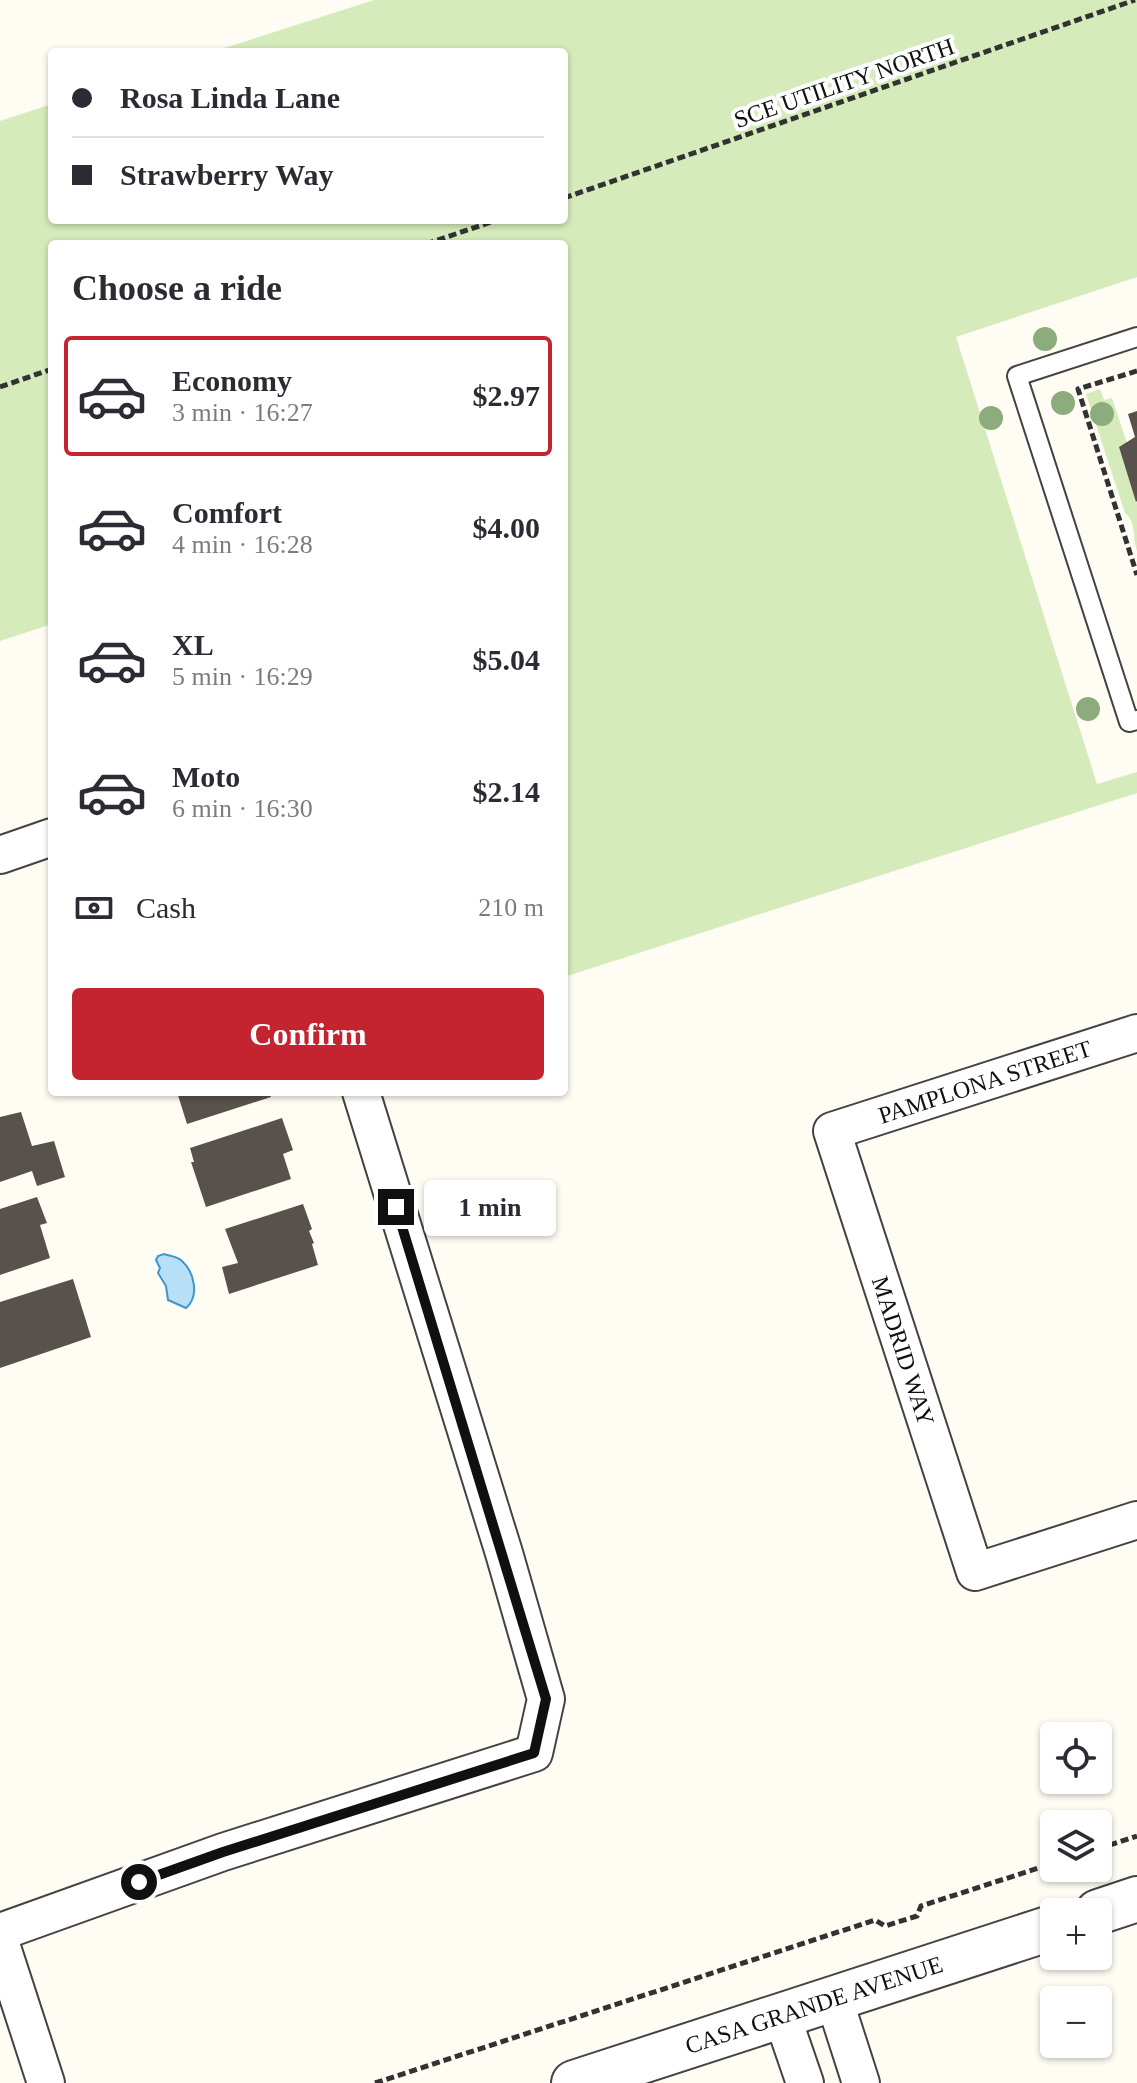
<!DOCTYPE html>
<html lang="en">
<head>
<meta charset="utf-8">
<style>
  :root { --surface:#fff; --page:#f2f2f3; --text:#2b2b33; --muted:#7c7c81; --line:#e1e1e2; --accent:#c4242f }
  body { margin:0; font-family:"Times New Roman",serif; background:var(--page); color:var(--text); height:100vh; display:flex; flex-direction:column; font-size:30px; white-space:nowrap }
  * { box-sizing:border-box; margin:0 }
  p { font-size:26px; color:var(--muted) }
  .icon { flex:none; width:44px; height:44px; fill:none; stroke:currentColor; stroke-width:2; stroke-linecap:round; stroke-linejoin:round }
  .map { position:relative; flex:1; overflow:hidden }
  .sheet { position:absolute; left:48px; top:240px; width:520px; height:856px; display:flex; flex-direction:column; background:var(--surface); border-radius:8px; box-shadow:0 2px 6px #0004 }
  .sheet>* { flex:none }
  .banner { position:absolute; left:48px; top:48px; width:520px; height:176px; border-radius:8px; box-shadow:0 2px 6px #0004; display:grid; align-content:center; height:176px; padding:0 24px; background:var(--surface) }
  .fabs { position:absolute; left:1040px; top:1722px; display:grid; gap:16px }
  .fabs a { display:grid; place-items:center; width:72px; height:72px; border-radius:8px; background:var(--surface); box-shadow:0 2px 6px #0004; font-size:40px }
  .end { position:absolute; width:36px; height:36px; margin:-18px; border:10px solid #101010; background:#fff; box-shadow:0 0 0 4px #fff }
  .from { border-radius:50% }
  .bubble { position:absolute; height:56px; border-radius:8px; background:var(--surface); box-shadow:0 2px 6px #0004; font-size:26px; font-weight:600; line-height:56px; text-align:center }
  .banner b { display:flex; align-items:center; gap:28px; height:76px; font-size:30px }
  .banner b+b { border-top:2px solid var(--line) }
  .banner i { width:20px; height:20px; background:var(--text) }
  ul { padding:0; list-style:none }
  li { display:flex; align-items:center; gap:24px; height:120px; margin:0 16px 12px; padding:0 8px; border:4px solid transparent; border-radius:8px }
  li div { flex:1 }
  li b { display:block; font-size:30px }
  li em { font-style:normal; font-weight:600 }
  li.on { border-color:var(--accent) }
  li>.icon { width:72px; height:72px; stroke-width:1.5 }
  h2 { padding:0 24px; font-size:36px; line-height:96px }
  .pay { display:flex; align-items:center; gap:20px; height:88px; padding:0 24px; font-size:30px }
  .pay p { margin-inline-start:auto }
  .primary-button { display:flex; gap:16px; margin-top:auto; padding:16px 24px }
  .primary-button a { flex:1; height:92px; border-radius:8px; background:var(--accent); color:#fff; font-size:32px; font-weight:600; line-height:92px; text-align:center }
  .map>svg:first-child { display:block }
  .green { fill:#d5ebbb }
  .water { fill:#b7e0f7; stroke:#3c97d0; stroke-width:2 }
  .building { fill:#59514c }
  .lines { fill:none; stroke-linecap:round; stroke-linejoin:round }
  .service-casing { stroke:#434343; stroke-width:22 }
  .minor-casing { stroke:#434343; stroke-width:40 }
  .tertiary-casing { stroke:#434343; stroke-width:48 }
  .path { stroke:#323232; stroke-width:5; stroke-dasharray:8 4; stroke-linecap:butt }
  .service { stroke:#fff; stroke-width:18 }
  .minor { stroke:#fff; stroke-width:36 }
  .tertiary { stroke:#fff; stroke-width:44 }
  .tree { fill:#8dac7e }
  .route { stroke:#101010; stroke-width:10 }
  .labels { text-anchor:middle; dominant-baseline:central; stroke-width:8; stroke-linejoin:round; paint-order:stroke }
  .street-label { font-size:24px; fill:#101010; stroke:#fff }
</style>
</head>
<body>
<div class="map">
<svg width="1137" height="2083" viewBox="0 0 1137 2083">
  <rect width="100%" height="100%" fill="#fffcf3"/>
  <!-- green -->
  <path class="green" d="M374,0H1137V277L956,337L1097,784L1137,772V793L564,977V244H52V624L0,641V121L52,104V220H564V52H212Z
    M1100,389L1104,400L1112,398L1127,443L1119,447L1137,504V551C1132,536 1137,523 1125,513L1086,394Z"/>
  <!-- water -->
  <path class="water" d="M164,1254C170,1256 177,1256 182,1261C194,1272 200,1296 186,1308L168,1300L166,1286L158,1273L160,1268L156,1260L158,1256Z"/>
  <!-- building -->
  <path class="building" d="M1137,411V501L1136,502L1119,447L1135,437L1128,414Z
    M177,1092H269L271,1097L187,1124Z
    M21,1112L32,1146L54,1141L65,1177L37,1186L32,1171L0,1182V1117Z
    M282,1118L293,1150L283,1154L291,1179L206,1207L191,1162H194L190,1148Z
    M37,1197L47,1223L40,1225L50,1258L0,1275V1209Z
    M303,1204L312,1229L309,1231L314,1243L312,1244L318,1265L229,1294L222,1267L238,1263L225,1229Z
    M73,1279L91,1337L0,1368V1302Z"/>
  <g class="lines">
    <defs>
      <path id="service" d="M1137,337L1017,376L1129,722L1137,720"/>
      <path id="minor" d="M0,855L52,837
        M1137,1033L832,1131L975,1572L1137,1520
        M0,1932L223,1852L534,1753L546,1699L504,1553L361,1092
        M0,1941L46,2083
        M834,1999L861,2083
        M782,2016L805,2083"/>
      <path id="tertiary" d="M1098,1912L1137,1899
        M574,2083L1054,1927"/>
    </defs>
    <!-- service casing -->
    <use href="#service" class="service-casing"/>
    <!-- minor casing -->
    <use href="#minor" class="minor-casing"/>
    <!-- tertiary casing -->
    <use href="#tertiary" class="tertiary-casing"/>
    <!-- path -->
    <path class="path" d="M564,198L1135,0
      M426,244L497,220
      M1137,371L1078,389L1137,575
      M0,387L52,369
      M1098,1849L1137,1836
      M375,2083L875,1920L885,1926L917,1916L921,1906L1054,1863"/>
    <!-- service -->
    <use href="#service" class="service"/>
    <!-- minor -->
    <use href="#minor" class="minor"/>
    <!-- tertiary -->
    <use href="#tertiary" class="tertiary"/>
  </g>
  <!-- trees -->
  <g class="tree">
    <circle cx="1045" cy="339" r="12"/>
    <circle cx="1063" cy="403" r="12"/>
    <circle cx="1102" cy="414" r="12"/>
    <circle cx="991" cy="418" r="12"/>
    <circle cx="1088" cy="709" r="12"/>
  </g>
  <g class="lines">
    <!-- route -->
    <path class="route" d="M139,1882L223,1852L534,1753L546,1699L396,1207"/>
  </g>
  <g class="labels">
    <!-- street labels -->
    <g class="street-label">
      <text transform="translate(844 83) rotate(-19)">SCE UTILITY NORTH</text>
      <text transform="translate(985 1082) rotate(-18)">PAMPLONA STREET</text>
      <text transform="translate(903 1351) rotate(72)">MADRID WAY</text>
      <text transform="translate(814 2005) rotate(-18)">CASA GRANDE AVENUE</text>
    </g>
  </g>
</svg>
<div class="fabs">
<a><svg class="icon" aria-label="locate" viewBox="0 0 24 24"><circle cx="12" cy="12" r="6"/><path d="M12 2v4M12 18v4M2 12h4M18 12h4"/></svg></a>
<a><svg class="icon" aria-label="layers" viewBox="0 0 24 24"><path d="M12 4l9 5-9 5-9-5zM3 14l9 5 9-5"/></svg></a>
<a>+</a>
<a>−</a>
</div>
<i class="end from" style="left:139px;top:1882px"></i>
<i class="end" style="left:396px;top:1207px"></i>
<div class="bubble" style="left:424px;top:1180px;width:132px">1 min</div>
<div class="banner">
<b><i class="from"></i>Rosa Linda Lane</b>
<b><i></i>Strawberry Way</b>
</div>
<section class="sheet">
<h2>Choose a ride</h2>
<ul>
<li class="on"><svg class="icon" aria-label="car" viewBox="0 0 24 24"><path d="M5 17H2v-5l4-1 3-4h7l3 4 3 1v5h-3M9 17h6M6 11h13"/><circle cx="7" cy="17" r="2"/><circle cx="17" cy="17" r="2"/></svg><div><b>Economy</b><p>3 min · 16:27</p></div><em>$2.97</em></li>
<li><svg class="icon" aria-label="car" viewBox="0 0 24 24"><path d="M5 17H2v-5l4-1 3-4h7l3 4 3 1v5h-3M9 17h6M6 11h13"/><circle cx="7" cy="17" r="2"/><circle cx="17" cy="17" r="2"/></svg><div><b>Comfort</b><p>4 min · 16:28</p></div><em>$4.00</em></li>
<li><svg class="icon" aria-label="car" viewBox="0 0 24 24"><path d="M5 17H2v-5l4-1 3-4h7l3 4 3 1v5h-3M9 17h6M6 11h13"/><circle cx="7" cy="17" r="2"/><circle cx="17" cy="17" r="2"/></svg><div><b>XL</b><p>5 min · 16:29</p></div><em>$5.04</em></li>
<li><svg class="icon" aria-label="car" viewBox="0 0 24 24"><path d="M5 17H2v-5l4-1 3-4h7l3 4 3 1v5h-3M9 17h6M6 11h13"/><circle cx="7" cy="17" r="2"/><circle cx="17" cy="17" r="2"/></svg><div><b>Moto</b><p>6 min · 16:30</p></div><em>$2.14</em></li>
</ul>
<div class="pay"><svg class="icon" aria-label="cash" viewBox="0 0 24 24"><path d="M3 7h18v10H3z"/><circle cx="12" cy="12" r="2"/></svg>Cash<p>210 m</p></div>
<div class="primary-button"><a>Confirm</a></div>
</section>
</div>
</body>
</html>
